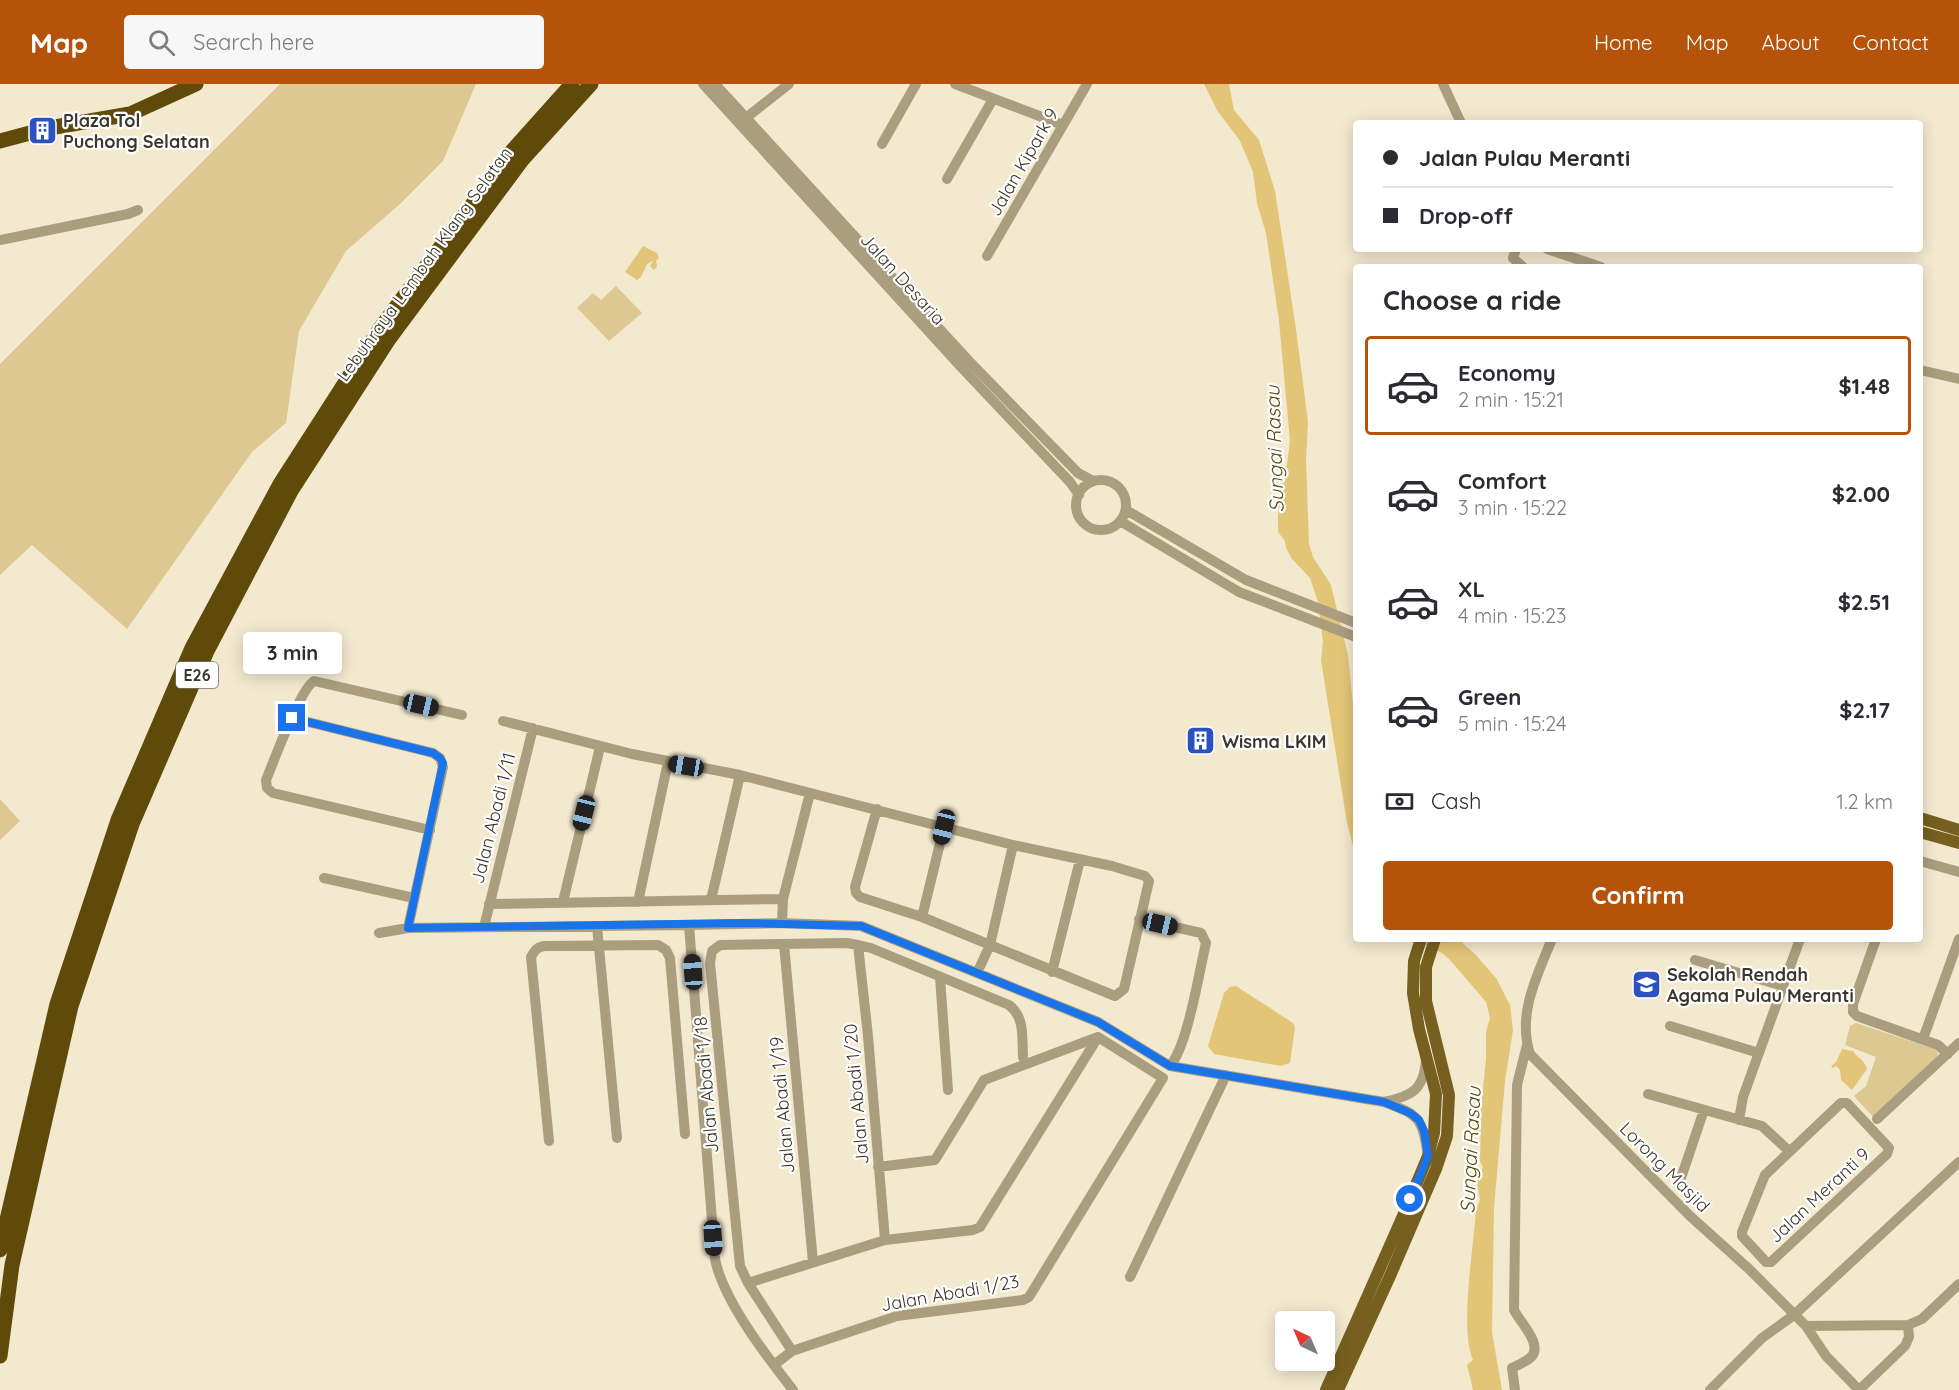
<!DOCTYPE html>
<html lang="en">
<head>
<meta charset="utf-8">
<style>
  :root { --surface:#fff; --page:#f7f7f7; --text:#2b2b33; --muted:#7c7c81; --line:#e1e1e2; --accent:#b45309 }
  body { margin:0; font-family:Quicksand,sans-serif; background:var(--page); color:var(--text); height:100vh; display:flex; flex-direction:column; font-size:22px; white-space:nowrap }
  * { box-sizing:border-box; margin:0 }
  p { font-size:20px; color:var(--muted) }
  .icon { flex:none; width:33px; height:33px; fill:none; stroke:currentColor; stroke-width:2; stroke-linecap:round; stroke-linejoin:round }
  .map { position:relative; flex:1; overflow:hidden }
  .panel { position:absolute; left:1353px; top:180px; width:570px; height:678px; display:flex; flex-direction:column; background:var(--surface); border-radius:6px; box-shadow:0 3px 15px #0003 }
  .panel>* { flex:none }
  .banner { position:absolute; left:1353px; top:36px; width:570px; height:132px; border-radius:6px; box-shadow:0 3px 15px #0003; display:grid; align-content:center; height:132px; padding:0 30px; background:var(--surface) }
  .needle { width:39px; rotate:316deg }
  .tools { position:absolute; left:1275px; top:1227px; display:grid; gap:12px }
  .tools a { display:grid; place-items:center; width:60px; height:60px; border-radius:6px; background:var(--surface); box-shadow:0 3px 15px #0003; font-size:30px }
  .end { position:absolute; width:27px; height:27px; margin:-14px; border:8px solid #1a73e8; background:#fff; box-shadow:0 0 0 3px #fff }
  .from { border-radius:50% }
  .bubble { position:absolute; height:42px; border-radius:6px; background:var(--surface); box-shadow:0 3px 15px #0003; font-size:20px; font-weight:700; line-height:42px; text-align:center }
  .car { position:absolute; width:18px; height:36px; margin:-18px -9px; border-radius:8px; box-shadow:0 0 4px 2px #0007; background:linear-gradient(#222 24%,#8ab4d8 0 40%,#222 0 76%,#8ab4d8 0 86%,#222 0) }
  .banner b { display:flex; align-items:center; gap:21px; height:57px; font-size:22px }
  .banner b+b { border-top:2px solid var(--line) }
  .banner i { width:15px; height:15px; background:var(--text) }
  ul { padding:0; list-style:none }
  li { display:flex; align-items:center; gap:18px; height:99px; margin:0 12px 9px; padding:0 18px; border:3px solid transparent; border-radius:6px }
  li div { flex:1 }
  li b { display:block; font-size:22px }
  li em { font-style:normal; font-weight:700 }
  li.selected { border-color:var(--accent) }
  li>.icon { width:54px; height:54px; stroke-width:1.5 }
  h2 { padding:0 30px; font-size:27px; line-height:72px }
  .pay { display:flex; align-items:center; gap:15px; height:66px; padding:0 30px; font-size:22px }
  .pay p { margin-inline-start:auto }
  .primary-button { display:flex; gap:12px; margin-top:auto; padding:12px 30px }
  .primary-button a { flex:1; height:69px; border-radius:6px; background:var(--accent); color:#fff; font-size:24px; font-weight:700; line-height:69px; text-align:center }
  header { display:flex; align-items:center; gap:36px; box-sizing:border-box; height:84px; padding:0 30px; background:var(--accent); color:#fff }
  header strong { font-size:28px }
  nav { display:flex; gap:33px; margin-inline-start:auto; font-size:21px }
  .search { width:420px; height:54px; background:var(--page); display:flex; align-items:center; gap:15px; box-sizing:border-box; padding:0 21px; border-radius:6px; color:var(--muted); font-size:22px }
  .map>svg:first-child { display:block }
  .green { fill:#ddc892 }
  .water { fill:#e3c578 }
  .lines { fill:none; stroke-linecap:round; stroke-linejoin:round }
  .highway-tunnel { stroke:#cec5ae; stroke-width:15; stroke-dasharray:15 8; stroke-linecap:butt }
  .minor { stroke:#ab9e7f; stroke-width:10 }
  .major { stroke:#775f1f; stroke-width:12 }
  .highway { stroke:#5f4a09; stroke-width:15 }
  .route { stroke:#1a73e8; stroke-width:8 }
  .labels { text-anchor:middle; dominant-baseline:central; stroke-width:4.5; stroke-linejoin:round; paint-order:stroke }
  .shield { fill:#fff; stroke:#75726b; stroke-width:1.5 }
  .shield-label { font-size:16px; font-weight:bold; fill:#3a362c }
  .poi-label { font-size:18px; font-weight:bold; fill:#3a362c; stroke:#fff; text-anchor:start }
  .street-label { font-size:18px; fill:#3a362c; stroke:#fff }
  .water-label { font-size:20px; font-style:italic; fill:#5e4a0d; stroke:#fff }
</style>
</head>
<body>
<header>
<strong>Map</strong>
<div class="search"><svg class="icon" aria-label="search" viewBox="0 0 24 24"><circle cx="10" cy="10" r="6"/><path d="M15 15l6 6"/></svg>Search here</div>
<nav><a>Home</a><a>Map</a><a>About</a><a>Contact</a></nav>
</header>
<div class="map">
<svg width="1959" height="1306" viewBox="0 0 1959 1306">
  <rect width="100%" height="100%" fill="#f3e9cf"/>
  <!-- green -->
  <path class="green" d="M280,0H476L443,77L400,120L346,167L299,247L286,339L252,368L127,545L32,461L0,491V280Z
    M616,202L642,229L609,257L577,224L593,209L601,216Z
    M0,715L20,737L0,756Z
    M1856,939L1935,965L1938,969L1937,974L1873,1033L1854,1012L1866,1002L1876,973L1845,961L1850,942Z"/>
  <!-- water -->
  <path class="water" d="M1204,0H1229L1234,26L1259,56L1275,107L1296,245L1308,338L1306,376L1309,460L1313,473L1331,501L1348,571L1356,652V774L1347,739L1327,614L1321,576L1323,558L1318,518L1310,494L1292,475L1286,464L1285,457L1278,448V419L1287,380L1290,357L1279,237L1266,149L1257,119L1253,88L1240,57L1217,26Z
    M643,162L657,169L659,174L656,177L657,182L654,186L650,182L653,177C643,179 646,191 637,196L625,188Z
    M1414,855L1459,856L1475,870L1496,894L1510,921L1513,946L1505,997L1494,1124L1492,1248L1502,1306H1473L1467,1281L1473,1276C1459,1244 1474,1163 1476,1125L1480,1116L1477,1098L1483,1083L1480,1078L1481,1024L1486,975V947L1490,934L1486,918L1450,876L1442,869Z
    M1236,902L1293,939L1295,943L1290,979L1281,982L1214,970L1208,962L1224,909L1230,903Z
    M1842,965L1853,967C1857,974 1865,976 1867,985L1852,1006L1841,996L1840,986L1836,982L1833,984L1831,982L1836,978Z"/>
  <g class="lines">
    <!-- highway-tunnel -->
    <path class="highway-tunnel" d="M30,49L55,43"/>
    <!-- minor -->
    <path class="minor" d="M703,0L961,283L1070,398L1079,411
      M715,0L968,276L1078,389L1093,397
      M955,0L1063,41
      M1443,0L1461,39
      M742,37L789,0
      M882,60L916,0
      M947,95L993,15
      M0,156L128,130L138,126
      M1516,165L1513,174L1523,183
      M1547,165L1601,183
      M987,172L1087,0
      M1920,286L1959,295
      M1076 421a25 25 0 1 1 50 0a25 25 0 1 1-50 0Z
      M1126,426L1246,496L1356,539
      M1120,437L1239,508L1356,553
      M292,634L433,669L440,674L443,683L408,844
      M503,637L632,670L740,691L1013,761L1112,782L1145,792L1149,797L1124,905L1115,912L922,833L860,813L856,809L855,803L877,725
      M430,746L273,709L267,704L266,696C274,677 300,605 314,597L462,631
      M1920,777L1959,788
      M324,794L414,814
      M711,816L740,691
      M563,818L600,663
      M638,818L668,678
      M489,820L783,815
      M922,833L944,743
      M1139,835L1201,849L1206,859C1199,888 1188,961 1170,982
      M782,839L783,815L810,709
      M689,841L715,1175C723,1216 767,1273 793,1306
      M597,842L617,1054
      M484,843L533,644
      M379,849L408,844L689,841L782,839L861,842L1098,938L1170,982L1384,1018C1420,1031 1422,1034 1428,1072
      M1552,855C1537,892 1517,930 1530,970L1690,1132L1749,1185L1806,1242L1826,1272L1859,1306
      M1876,855L1853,920V928L1857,932L1938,961L1948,970
      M784,860L813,1178
      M858,861L868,952L885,1156
      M1695,876L1783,902
      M1052,888L1080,776
      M977,889L990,861L1013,761
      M940,893L948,1006
      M1670,942L1759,969
      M1923,955L1959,855
      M1648,1010L1762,1042L1789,1067
      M1384,1018C1412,1012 1424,1006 1426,975
      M1841,1019H1847L1889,1064L1887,1070L1771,1178H1766L1742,1152V1148L1765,1091Z
      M1877,1035L1959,959
      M1739,1036L1743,1013L1800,855
      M549,1057L531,873C535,866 537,863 545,862L658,861L666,866L670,874L685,1050
      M1680,1097L1704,1026
      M1130,1193L1226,991
      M748,1199L885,1156L973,1146L980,1143L1098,953
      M1806,1242L1908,1241L1922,1235L1959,1200
      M792,1267L748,1199L740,1182L710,879L712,867L720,861L847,859L858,861L871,864L1009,921C1025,933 1022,954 1023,973
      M774,1281L792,1267L897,1232L1023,1216L1029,1213L1163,994L1098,953L984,996L935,1076L878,1083
      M1515,1306L1512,1284C1518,1281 1525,1278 1530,1274C1545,1262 1519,1237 1514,1226L1517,1001L1527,961
      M1710,1306L1762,1254L1794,1231L1959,1078
      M1859,1306L1905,1262L1909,1253L1908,1241"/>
    <!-- major -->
    <path class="major" d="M1920,734L1959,746
      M1920,748L1959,759
      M1326,1306L1403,1132L1428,1072L1434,1049L1436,1010L1419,945L1413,909L1414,877L1421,855
      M1338,1306L1390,1192L1436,1085L1447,1052L1449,1011L1426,917V883L1435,855"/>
    <!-- highway -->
    <path class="highway" d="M55,43L130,30L196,0
      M0,57L30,49
      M0,1166L57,920L118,736L192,564L280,400L379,246L512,67L572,0
      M0,1272L12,1181L71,922L132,740L207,567L291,407L389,255L522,76L591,0"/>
  </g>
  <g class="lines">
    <!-- route -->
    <path class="route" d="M292,634L433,669L440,674L443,679L408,844L742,839L861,842L1098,938L1170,982L1384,1018L1410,1029L1419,1036L1424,1047L1428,1072L1410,1115"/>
  </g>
  <!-- icons -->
  <defs>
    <symbol id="building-square" viewBox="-11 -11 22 22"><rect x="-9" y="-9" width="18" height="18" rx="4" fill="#2c52c2" stroke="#fff"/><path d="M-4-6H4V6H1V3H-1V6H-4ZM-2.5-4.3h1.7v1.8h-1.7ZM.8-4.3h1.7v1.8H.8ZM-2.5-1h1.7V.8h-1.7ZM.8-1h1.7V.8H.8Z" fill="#fff"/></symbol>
    <symbol id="school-square" viewBox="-11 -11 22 22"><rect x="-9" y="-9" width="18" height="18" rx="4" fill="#2c52c2" stroke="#fff"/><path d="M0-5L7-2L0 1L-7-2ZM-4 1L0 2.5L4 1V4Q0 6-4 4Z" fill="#fff"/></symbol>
  </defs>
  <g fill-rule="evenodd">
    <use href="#building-square" x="26" y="30" width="33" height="33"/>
    <use href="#building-square" x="1184" y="640" width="33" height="33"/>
    <use href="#school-square" x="1630" y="884" width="33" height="33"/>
  </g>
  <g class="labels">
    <!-- shield labels -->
    <rect class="shield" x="176" y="578" width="42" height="26" rx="4.5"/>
    <g class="shield-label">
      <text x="197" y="591">E26</text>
    </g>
    <!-- poi labels -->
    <g class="poi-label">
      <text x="63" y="36">Plaza Tol<tspan x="63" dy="21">Puchong Selatan</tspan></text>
      <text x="1222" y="657">Wisma LKIM</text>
      <text x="1667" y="890">Sekolah Rendah<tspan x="1667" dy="21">Agama Pulau Meranti</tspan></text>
    </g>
    <!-- street labels -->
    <g class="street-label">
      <text transform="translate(1023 78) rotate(-60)">Jalan Kipark 9</text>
      <text transform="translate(424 180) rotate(-54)">Lebuhraya Lembah Klang Selatan</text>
      <text transform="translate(903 195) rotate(48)">Jalan Desaria</text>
      <text transform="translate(493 734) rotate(-76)">Jalan Abadi 1/11</text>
      <text transform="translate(706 1001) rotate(-95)">Jalan Abadi 1/18</text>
      <text transform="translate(856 1010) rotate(-95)">Jalan Abadi 1/20</text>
      <text transform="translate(782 1021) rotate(-95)">Jalan Abadi 1/19</text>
      <text transform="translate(1665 1083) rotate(45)">Lorong Masjid</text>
      <text transform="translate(1819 1111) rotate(-43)">Jalan Meranti 9</text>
      <text transform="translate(950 1209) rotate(-10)">Jalan Abadi 1/23</text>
    </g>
    <!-- water labels -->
    <g class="water-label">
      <text transform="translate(1274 365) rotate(-92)">Sungai Rasau</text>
      <text transform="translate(1470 1066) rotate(-87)">Sungai Rasau</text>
    </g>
  </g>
</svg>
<div class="tools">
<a><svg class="needle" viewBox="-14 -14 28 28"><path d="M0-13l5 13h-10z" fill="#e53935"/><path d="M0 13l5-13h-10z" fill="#7c7c81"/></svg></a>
</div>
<i class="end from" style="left:1410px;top:1115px"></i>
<i class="end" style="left:292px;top:634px"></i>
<div class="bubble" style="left:243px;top:548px;width:99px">3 min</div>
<i class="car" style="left:421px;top:621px;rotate:103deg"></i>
<i class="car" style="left:686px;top:682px;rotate:280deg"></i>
<i class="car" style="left:584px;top:729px;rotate:194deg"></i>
<i class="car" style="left:944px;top:743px;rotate:194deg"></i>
<i class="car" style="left:1160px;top:840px;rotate:103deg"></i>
<i class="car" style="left:693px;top:888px;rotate:356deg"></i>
<i class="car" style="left:713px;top:1154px;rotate:176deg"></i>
<div class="banner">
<b><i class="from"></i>Jalan Pulau Meranti</b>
<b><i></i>Drop-off</b>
</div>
<section class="panel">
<h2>Choose a ride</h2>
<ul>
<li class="selected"><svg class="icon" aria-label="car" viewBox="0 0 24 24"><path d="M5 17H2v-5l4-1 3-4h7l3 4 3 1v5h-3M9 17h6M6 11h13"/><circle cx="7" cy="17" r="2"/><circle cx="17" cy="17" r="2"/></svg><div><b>Economy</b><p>2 min · 15:21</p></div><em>$1.48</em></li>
<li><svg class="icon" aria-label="car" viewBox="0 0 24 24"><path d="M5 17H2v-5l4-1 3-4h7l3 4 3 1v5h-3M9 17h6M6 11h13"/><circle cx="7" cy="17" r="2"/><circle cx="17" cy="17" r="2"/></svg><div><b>Comfort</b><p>3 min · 15:22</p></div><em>$2.00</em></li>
<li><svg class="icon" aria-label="car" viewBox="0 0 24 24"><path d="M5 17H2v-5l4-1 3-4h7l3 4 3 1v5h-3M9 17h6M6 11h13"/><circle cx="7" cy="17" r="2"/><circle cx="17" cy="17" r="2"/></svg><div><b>XL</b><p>4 min · 15:23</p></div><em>$2.51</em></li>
<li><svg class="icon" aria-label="car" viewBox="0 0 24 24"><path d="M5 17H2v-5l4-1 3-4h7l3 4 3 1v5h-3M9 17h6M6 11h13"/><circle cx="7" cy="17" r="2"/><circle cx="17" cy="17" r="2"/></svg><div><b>Green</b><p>5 min · 15:24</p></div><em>$2.17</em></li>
</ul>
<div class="pay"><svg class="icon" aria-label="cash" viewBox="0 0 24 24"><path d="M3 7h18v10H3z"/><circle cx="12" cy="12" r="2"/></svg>Cash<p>1.2 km</p></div>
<div class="primary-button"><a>Confirm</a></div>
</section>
</div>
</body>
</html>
